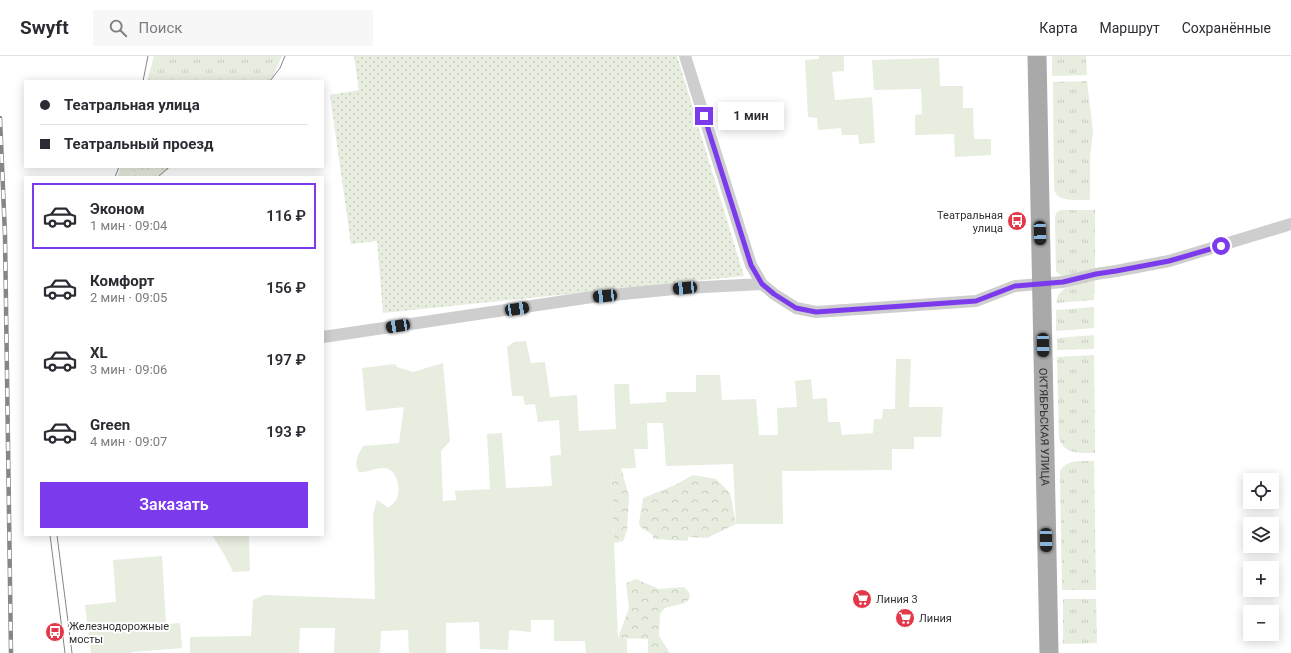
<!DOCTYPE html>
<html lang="ru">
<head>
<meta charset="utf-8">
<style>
  :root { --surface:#fff; --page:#f7f7f7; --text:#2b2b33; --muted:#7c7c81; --line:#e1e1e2; --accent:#7c3aed }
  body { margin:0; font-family:Roboto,sans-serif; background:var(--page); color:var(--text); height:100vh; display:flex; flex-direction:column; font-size:15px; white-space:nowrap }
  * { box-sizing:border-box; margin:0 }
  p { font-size:13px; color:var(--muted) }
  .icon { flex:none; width:22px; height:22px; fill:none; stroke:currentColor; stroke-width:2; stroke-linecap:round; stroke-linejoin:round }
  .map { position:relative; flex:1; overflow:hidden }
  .sheet { position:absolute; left:24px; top:120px; width:300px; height:360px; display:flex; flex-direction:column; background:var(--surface); border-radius:0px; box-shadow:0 2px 10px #0003 }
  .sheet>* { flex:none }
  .banner { position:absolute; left:24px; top:24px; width:300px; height:88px; border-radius:0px; box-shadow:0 2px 10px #0003; display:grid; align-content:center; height:88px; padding:0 16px; background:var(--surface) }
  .buttons { position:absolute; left:1243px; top:417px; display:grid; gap:8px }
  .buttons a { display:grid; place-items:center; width:36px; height:36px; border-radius:0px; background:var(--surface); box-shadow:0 2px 10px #0003; font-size:20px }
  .end { position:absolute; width:18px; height:18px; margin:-9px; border:5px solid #7c3aed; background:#fff; box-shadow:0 0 0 2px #fff }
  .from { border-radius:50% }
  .bubble { position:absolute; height:28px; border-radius:0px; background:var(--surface); box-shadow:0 2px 10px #0003; font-size:13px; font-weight:600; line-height:28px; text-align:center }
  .car { position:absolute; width:12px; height:24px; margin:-12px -6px; border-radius:5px; box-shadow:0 0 3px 1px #0007; background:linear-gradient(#222 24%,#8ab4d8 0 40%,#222 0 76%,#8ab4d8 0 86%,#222 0) }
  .banner b { display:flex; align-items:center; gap:14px; height:38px; font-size:15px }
  .banner b+b { border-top:1px solid var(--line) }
  .banner i { width:10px; height:10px; background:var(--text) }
  ul { padding:7px 0 0; list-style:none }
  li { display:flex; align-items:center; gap:12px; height:66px; margin:0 8px 6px; padding:0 8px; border:2px solid transparent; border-radius:0px }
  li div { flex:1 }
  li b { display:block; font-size:15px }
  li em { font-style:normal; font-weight:600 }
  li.active { border-color:var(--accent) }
  li>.icon { width:36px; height:36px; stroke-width:1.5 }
  .cta { display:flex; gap:8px; margin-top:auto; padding:8px 16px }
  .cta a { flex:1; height:46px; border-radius:0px; background:var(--accent); color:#fff; font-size:16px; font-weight:600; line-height:46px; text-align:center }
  header { display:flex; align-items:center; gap:24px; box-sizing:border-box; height:56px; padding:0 20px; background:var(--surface); border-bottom:1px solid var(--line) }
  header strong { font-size:19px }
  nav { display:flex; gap:22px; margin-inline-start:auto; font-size:14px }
  .search { width:280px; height:36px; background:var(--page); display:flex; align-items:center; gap:10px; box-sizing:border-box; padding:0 14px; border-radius:0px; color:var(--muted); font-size:15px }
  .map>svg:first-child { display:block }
  .grass { fill:url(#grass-tufts) }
  .forest { fill:url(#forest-crowns) }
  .park { fill:url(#park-dots) }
  .garden { fill:#e7eddf }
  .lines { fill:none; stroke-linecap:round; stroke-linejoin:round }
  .minor { stroke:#cecece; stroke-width:12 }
  .primary { stroke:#a9a9a9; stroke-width:19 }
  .tram { stroke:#868686; stroke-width:1 }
  .rail-casing { stroke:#868686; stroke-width:4.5 }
  .rail { stroke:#fff; stroke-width:3; stroke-dasharray:9; stroke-linecap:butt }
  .route { stroke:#7c3aed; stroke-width:5 }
  .labels { text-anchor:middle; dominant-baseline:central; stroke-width:4; stroke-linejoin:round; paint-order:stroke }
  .poi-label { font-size:11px; fill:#313131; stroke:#fff; text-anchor:start }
  .street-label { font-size:11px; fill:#313131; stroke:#fff }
</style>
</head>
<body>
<header>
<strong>Swyft</strong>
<div class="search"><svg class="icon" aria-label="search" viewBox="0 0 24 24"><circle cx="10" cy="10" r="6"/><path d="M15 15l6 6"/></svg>Поиск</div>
<nav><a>Карта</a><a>Маршрут</a><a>Сохранённые</a></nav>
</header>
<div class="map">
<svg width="1291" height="597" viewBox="0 0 1291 597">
  <defs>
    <pattern id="grass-tufts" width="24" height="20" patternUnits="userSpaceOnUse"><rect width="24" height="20" fill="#e7eddf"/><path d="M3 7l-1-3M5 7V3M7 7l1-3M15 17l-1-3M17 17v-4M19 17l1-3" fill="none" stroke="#c7ccc0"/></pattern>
    <pattern id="forest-crowns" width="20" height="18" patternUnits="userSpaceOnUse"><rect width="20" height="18" fill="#e7eddf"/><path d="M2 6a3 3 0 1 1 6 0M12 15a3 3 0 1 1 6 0" fill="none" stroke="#c7ccc0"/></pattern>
    <pattern id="park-dots" width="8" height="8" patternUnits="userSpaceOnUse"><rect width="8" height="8" fill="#e7eddf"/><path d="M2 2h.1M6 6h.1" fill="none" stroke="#c7ccc0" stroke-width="1.8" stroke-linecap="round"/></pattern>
  </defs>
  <rect width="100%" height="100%" fill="#fff"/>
  <!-- grass -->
  <path class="grass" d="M154,0H282L271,25H147Z
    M1052,0H1086L1087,19L1052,20Z
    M1087,25L1093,75L1090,101V144C1078,143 1056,148 1054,132L1053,26Z
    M121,111H139L136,113L131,121H117Z
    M1060,154H1095V214L1064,220L1060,219L1056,215L1055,161L1056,157Z
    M1095,222L1094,244L1056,247C1059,228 1079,227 1095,222Z
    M1094,251V272L1056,275V254Z
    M1094,279V293L1057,294V282Z
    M1094,299L1095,397C1080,397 1063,399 1059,381L1057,301Z
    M1094,405L1096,534H1062L1060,415C1066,403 1082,405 1094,405Z
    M1063,543H1096L1097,587L1063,588Z"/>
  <!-- forest -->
  <path class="forest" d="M139,111H172L158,121H131L136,113Z
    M621,412L629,440L627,475L623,485L614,487L611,413Z
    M693,419L716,423L730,437L736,468L707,482L688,481V485L653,483V479L640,471L639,467L643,442L675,429Z
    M636,523L659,533L684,531L689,536L690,542L685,547L665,552L660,558L659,580L670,597H648V583L618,582L629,552L626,527Z"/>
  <!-- park -->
  <path class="park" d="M354,0H677L744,220L383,257L377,185L351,188L330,39L359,34Z"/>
  <!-- garden -->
  <path class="garden" d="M819,0H844V15L832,16L835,44L872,41L875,87L859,88L858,79H842L841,72L818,74L817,62L808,61L805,4L819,3Z
    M939,2L940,30H963V52H973L974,83H991V99L955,101L954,78L915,79V59L922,58L921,33L874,34L872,4Z
    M526,285L531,307L545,306L550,341L577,339L579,375L616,373L614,328H629L630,348L666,346V336H696V319H720L722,344L756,343L759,379H778L777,352L797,351L795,325L811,323L813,343L827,342L828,366H840L842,379L873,377L874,363H882L883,353H895L896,303H911L909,351H943L941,381H914V393H892V414L782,415L783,468H736L733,408L666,410L663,367H647L648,393H634L636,412L611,413L618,582L627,583V597H586L585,585H554V564H531V576L509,574L508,594L480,593L479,566L446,567V597H409L408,574L381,575L380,597H334L335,572H300L299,597H190V581L251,580L253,544L264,539L375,543L373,459L377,444L389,452C391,449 396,445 397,442C401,432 397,412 383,412C375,412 367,417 359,416C353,407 358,399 363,390L399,387L404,351L366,355L362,312L395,308L397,311L413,316L443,307L450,385L441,395L443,445L456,444L455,435L490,433L487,378L502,377L506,432L552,430L550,400L561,399L559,364L538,366L535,348L525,349L523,340H512L507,291L514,286Z
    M212,479H249L250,515L233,516L224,498Z
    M162,500L166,568L180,567L182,592L132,596L131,597H91L85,549L116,546L113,504Z"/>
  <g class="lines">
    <!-- minor -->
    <path class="minor" d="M685,0L751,209L762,228L774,238L796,252L816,256L976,245L1015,230L1063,226L1096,218L1116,215L1169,205L1291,168
      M323,281L592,241L685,232L762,228"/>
    <!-- primary -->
    <path class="primary" id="s1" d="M1037,0L1049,597"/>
    <!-- tram -->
    <path class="tram" d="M143,25L148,0
      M270,25L280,12L285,0
      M115,121L119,111
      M158,121L169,111
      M50,479L65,597
      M57,479L72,597"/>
    <defs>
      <path id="rail" d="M0,62L5,179L11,597"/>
    </defs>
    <!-- rail casing -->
    <use href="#rail" class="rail-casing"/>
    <!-- rail -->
    <use href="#rail" class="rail"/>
  </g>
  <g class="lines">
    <!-- route -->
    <path class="route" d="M704,60L751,209L762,228L774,238L796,252L816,256L976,245L1015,230L1063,226L1096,218L1116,215L1169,205L1221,190"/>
  </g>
  <!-- icons -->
  <defs>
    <symbol id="bus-disc" viewBox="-11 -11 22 22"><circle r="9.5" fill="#e23849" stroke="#fff"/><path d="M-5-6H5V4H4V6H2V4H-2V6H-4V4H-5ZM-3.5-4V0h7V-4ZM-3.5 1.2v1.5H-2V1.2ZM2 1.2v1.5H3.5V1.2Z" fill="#fff"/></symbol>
    <symbol id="supermarket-disc" viewBox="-11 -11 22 22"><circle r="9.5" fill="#e23849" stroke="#fff"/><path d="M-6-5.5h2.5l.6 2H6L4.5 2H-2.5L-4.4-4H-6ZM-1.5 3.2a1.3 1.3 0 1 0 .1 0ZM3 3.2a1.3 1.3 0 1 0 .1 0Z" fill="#fff"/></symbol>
  </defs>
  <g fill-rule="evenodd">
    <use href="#bus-disc" x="1006" y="154" width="22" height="22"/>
    <use href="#supermarket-disc" x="851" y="532" width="22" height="22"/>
    <use href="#supermarket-disc" x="894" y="551" width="22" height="22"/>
    <use href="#bus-disc" x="44" y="565" width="22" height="22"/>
  </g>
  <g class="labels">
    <!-- poi labels -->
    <g class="poi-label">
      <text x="1003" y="159" text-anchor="end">Театральная<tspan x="1003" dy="13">улица</tspan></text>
      <text x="876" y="543">Линия 3</text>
      <text x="919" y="562">Линия</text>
      <text x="69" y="570">Железнодорожные<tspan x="69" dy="13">мосты</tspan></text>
    </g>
    <!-- street labels -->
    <g class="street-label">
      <text stroke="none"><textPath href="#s1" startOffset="371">ОКТЯБРЬСКАЯ УЛИЦА</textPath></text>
    </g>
  </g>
</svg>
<div class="buttons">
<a><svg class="icon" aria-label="locate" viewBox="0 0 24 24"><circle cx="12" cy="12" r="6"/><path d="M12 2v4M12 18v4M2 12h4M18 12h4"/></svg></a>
<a><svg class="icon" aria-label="layers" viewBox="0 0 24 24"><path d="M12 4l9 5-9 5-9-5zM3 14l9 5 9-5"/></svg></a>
<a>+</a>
<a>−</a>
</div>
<i class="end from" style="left:1221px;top:190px"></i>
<i class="end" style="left:704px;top:60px"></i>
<div class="bubble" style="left:718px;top:46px;width:66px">1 мин</div>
<i class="car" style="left:1040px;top:177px;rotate:178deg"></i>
<i class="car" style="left:685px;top:232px;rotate:264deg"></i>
<i class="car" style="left:605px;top:240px;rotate:264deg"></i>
<i class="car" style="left:517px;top:253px;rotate:81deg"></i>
<i class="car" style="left:398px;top:270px;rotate:261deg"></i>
<i class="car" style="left:1043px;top:289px;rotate:179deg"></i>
<i class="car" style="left:1046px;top:484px;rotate:179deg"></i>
<div class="banner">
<b><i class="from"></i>Театральная улица</b>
<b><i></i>Театральный проезд</b>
</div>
<section class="sheet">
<ul>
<li class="active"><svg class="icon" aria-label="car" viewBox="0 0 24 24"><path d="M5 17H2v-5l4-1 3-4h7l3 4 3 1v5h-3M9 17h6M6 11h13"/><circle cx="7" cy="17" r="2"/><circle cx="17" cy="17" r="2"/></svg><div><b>Эконом</b><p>1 мин · 09:04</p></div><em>116 ₽</em></li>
<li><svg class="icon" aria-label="car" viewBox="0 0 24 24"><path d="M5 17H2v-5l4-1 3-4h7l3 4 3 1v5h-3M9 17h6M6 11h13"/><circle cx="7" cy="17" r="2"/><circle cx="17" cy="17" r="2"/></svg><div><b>Комфорт</b><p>2 мин · 09:05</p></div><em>156 ₽</em></li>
<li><svg class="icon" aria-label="car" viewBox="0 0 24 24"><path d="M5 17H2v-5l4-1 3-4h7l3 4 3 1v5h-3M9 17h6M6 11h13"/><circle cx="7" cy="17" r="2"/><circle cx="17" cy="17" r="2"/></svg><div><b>XL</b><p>3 мин · 09:06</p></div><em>197 ₽</em></li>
<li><svg class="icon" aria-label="car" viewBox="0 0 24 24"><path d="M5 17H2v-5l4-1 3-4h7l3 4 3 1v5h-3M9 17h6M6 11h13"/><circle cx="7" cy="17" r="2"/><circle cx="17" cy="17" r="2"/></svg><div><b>Green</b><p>4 мин · 09:07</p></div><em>193 ₽</em></li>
</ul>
<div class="cta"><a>Заказать</a></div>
</section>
</div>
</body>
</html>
